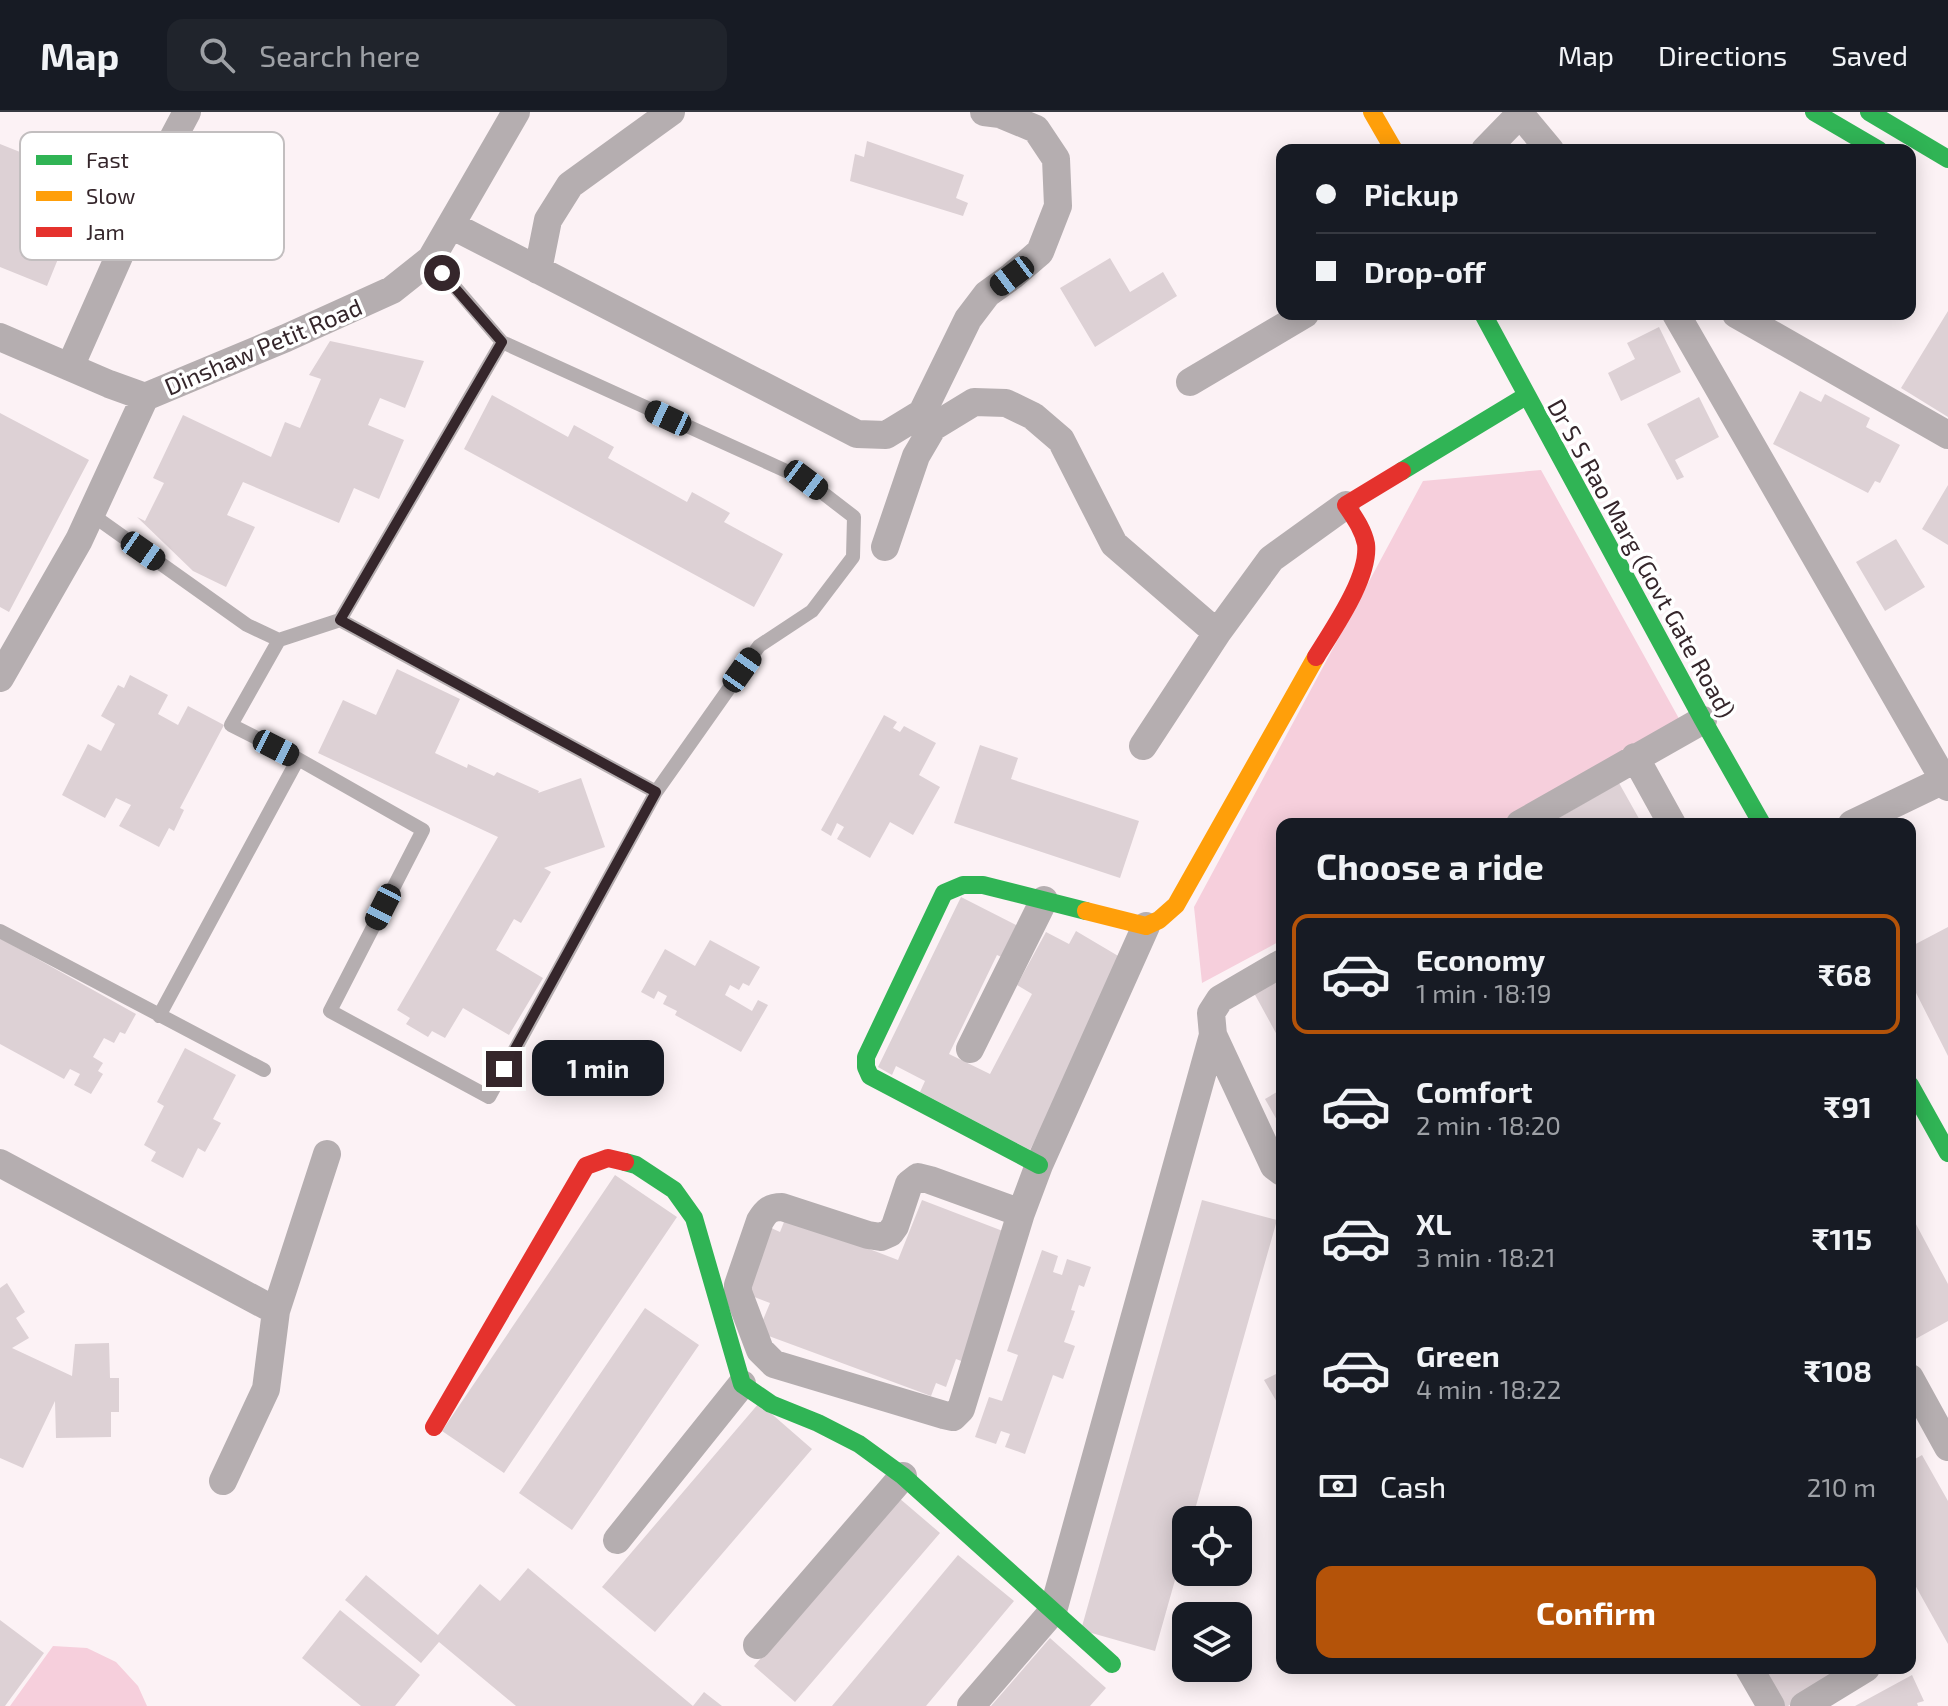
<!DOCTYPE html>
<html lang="en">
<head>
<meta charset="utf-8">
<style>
  :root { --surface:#171b24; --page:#20242c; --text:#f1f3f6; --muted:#9ea1a6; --line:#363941; --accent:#b45309 }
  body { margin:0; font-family:"Exo 2",sans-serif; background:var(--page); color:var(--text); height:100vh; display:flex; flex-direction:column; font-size:30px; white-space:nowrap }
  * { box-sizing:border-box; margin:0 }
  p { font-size:26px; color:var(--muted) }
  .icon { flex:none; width:44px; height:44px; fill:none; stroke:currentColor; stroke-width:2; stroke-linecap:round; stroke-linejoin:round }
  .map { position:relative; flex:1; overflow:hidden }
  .drawer { position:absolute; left:1276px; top:706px; width:640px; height:856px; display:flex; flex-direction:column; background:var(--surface); border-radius:16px; box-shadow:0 4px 20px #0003 }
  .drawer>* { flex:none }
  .banner { position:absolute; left:1276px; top:32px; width:640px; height:176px; border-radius:16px; box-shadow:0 4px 20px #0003; display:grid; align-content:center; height:176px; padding:0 40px; background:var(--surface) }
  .controls { position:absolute; left:1172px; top:1394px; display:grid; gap:16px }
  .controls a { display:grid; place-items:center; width:80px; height:80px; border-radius:16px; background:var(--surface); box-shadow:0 4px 20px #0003; font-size:40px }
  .end { position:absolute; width:36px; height:36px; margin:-18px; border:10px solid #35262b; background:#fff; box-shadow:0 0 0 4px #fff }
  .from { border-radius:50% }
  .bubble { position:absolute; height:56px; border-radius:16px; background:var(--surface); box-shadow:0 4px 20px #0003; font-size:26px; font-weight:700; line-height:56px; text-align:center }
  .car { position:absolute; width:24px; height:48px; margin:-24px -12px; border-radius:10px; box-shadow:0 0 6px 2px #0007; background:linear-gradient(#222 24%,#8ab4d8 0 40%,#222 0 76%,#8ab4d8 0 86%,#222 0) }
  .banner b { display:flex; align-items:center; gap:28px; height:76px; font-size:30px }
  .banner b+b { border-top:2px solid var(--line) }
  .banner i { width:20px; height:20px; background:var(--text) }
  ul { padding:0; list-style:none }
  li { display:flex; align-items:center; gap:24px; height:120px; margin:0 16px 12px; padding:0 24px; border:4px solid transparent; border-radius:16px }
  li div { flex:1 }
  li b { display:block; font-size:30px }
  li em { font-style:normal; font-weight:700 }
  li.on { border-color:var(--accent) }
  li>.icon { width:72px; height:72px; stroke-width:1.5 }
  h2 { padding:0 40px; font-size:36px; line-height:96px }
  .pay { display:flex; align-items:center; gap:20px; height:88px; padding:0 40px; font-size:30px }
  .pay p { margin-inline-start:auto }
  .primary-button { display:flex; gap:16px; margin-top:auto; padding:16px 40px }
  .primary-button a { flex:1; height:92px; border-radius:16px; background:var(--accent); color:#fff; font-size:32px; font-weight:700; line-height:92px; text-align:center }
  header { display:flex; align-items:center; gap:48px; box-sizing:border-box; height:112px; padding:0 40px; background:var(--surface); border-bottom:2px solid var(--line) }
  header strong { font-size:38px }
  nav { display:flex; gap:44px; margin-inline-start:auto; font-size:28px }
  .search { width:560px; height:72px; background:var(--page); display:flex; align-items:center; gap:20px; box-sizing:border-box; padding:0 28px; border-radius:16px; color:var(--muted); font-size:30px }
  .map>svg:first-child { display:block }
  .green { fill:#f6cfdc }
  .building { fill:#ddd1d5 }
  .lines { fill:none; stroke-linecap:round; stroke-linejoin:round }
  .lane { stroke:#b5aeb0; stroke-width:14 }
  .street { stroke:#b5aeb0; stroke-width:28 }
  .fast { stroke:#30b455; stroke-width:18 }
  .slow { stroke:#ff9f0a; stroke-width:18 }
  .jam { stroke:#e5322d; stroke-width:18 }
  .route { stroke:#35262b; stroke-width:10 }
  .labels { text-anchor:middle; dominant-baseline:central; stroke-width:7; stroke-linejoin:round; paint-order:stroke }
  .street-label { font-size:24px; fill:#35262b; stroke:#fff }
  .key { fill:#fff; stroke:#c2bebf; stroke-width:2 }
  .key-label { font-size:22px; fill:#35262b }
</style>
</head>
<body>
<header>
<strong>Map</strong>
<div class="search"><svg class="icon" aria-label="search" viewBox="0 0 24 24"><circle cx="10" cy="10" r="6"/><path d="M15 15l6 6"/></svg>Search here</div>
<nav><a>Map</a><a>Directions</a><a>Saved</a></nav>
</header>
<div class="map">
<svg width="1948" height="1594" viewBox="0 0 1948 1594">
  <rect width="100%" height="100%" fill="#fcf2f5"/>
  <!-- green -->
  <path class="green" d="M1541,358L1682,612L1497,712H1282V828L1202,871L1194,795L1423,369Z
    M53,1534L87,1536L116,1550L138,1574L147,1594H10Z"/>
  <!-- building -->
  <path class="building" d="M867,29L964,63L956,86L968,91L963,104L850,69L855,42L864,45Z
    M0,32L90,68L47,174L0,155Z
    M1110,146L1130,180L1163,160L1177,184L1095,235L1060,176Z
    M1948,199V305L1901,276Z
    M1659,215L1681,260L1621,289L1608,261L1635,247L1627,231Z
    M330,229L424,249L405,296L380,286L368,313L404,328L379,387L354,376L339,411L243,370L227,403L255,415L226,475L193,459L137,405L145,409L164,371L153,366L183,303L271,345L285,310L300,316L321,267L309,263Z
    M1800,279L1821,290L1825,282L1870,306L1866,315L1900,333L1880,371L1875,369L1868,381L1773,332Z
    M492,283L568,325L574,313L614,335L608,346L687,390L692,380L730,401L724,410L783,442L754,495L464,337Z
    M1699,285L1719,325L1675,348L1684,365L1677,368L1647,312Z
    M0,301L89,348L9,500L0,495Z
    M1948,373V433L1922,417Z
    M1896,427L1925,475L1885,499L1856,450Z
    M397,557L460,587L435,641L467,656L468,652L494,664L497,660L539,679L538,681L581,666L605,735L544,756L551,760L521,811L514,807L496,838L543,866L509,923L463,896L445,926L432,919L428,925L406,912L410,906L397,898L498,725L318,641L343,588L376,603Z
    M130,563L168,583L158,602L178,613L188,594L224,613L180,696L184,698L174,719L169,716L159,735L119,714L131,693L116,686L105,706L62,683L88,632L101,639L115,612L101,604L118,573L124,576Z
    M884,603L897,610L893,616L900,620L904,614L936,631L919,663L940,675L913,723L890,710L870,746L837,727L844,715L837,711L831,724L821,718Z
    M980,633L1018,646L1011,667L1139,709L1120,766L954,711Z
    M1619,671L1642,712H1548Z
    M961,785L1024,817L1008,848L997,843L949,942L990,962L1032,882L1017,873L1046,820L1069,832L1076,819L1125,848L1030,1038L920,980L925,969L896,954L892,963L878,955Z
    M1948,815V944L1910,869V835Z
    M0,826L136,902L125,922L120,920L114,931L104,926L93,945L103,951L98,959L103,962L91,982L74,973L80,962L70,957L64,967L0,932Z
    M710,828L760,855L749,874L743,871L739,878L730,873L725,883L752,899L758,888L768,893L741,940L675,903L677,899L663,892L667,884L658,879L654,887L641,880L665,837L695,854Z
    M1282,865V932L1254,881Z
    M185,936L236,963L213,1007L221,1011L205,1040L198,1036L183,1066L151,1049L156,1040L144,1033L164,994L157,990Z
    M1282,977V1017L1265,987Z
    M615,1063L677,1105L504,1361L442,1319Z
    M922,1088L1008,1121L964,1250L956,1247L946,1275L936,1271L931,1284L758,1220L770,1191L744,1181L769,1115L780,1120L786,1105L898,1148Z
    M1202,1088L1277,1108L1192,1408H1186V1429L1155,1539L1081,1518Z
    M1910,1101L1948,1172V1209L1910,1230Z
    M1042,1138L1058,1144L1053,1160L1062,1163L1067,1147L1091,1155L1084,1175L1079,1173L1071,1198L1075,1199L1064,1230L1075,1234L1063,1267L1053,1263L1025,1342L1005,1335L1010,1322L1001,1319L996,1332L975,1325L989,1285L1002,1289L1018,1243L1007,1239Z
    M7,1171L25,1200L16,1206L29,1226L12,1236L72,1264L75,1232L109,1231L110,1266H119V1300H111V1325L56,1326L55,1289L23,1356L0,1346V1176Z
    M645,1196L699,1233L572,1418L519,1381Z
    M1282,1259V1299L1264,1268Z
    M759,1291L812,1337L655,1520L602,1475Z
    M1922,1343L1948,1389V1532L1910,1464V1350Z
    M899,1386L940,1421L795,1590L754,1554Z
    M958,1443L1014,1489L926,1594H832Z
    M528,1456L693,1594L704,1580L722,1594H516L439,1530L421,1551L345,1488L366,1463L438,1523L480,1472L500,1489Z
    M340,1498L420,1563L395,1594H361L302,1546Z
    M0,1508L44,1541L5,1594H0Z
    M1050,1526L1106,1576L1090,1594H991Z
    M1763,1556H1850L1788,1594H1785Z
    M1912,1563L1924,1589L1917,1591L1918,1594H1855Z"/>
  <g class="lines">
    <!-- lane -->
    <path class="lane" d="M91,402L247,513L279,528L231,613L298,647L159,904
      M340,508L656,680L759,534L812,499L853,445L854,405L806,368L502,230L431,147
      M279,528L340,508L502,230
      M298,647L423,718L330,899L489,985L656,680
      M0,819L264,958"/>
    <!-- street -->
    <path class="street" d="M1520,2L1550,38
      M1485,38L1522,0
      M451,113L857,322L886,323L922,301L968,207L987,182L1012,164L1040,140L1058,94L1056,47L1036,17L1000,2L984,0
      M538,158L548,108L570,73L671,0
      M1676,202L1948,675
      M1736,202L1948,323
      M0,225L109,272L145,285L286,226L392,178L431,147L516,0
      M70,255L163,45L187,0
      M1190,270L1305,202
      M885,435L916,344L933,315L974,290L1006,291L1033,304L1061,328L1114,432L1217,521
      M0,566L79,428L145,285
      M1143,634L1217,521L1271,447L1346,393
      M1635,645L1672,712
      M1520,712L1703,608
      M1852,712L1948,666
      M1282,851L1220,887L1211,901L1213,923L1274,1054L1282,1060
      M970,937L1044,788
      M0,1051L276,1199
      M1021,1101L930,1068L918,1065L909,1072L895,1114L890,1121L881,1125L868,1123L782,1095C770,1095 766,1099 760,1109L738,1173V1180L760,1238L774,1252L944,1303L953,1305L961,1297L1021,1101L1039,1053L1146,814
      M1910,1266L1948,1335
      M223,1369L266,1277L276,1199L327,1042
      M617,1428L742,1272
      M757,1533L903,1364
      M1749,1556L1771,1594
      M971,1594L1053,1499L1213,923
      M1804,1594L1866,1556"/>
    <!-- fast -->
    <path class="fast" d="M1814,0L1879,38
      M1869,0L1948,47
      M1483,202L1703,608L1762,712
      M1402,359L1526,284
      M1910,973L1948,1041
      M625,1050L636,1053L674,1078L694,1106L742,1272L771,1292L818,1311L859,1332L903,1364L1112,1552
      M1039,1053L870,964L866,955V945L944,781L963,773H983L1086,799"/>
    <!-- slow -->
    <path class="slow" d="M1372,0L1394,38
      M1086,799L1146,814L1159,808L1176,793L1316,545"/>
    <!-- jam -->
    <path class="jam" d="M1316,545C1333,517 1370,465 1366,432C1363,417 1354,405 1346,393L1402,359
      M434,1315L586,1054L608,1046L625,1050"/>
  </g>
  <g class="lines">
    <!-- route -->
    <path class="route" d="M442,161L502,230L340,508L656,680L504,957"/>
  </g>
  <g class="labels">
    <!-- street labels -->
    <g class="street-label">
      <text transform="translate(263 234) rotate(-23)">Dinshaw Petit Road</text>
      <text transform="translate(1642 446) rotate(61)">Dr S S Rao Marg (Govt Gate Road)</text>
    </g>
  </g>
  <!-- legend -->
  <rect x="20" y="20" width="264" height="128" rx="12" class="key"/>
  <rect x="36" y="43" width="36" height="10" fill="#30b455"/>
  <rect x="36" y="79" width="36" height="10" fill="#ff9f0a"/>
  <rect x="36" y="115" width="36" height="10" fill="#e5322d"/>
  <g class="key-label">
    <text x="86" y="56">Fast</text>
    <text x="86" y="92">Slow</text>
    <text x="86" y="128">Jam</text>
  </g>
</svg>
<div class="controls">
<a><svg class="icon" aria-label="locate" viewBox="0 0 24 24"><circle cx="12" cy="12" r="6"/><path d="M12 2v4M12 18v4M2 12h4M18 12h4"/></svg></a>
<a><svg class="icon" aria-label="layers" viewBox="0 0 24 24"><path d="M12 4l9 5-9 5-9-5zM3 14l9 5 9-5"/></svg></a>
</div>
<i class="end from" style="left:442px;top:161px"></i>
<i class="end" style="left:504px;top:957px"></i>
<div class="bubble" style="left:532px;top:928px;width:132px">1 min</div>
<i class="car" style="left:1012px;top:164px;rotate:233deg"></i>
<i class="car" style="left:668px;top:306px;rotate:295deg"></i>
<i class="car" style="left:806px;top:368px;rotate:127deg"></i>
<i class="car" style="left:143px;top:439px;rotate:125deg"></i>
<i class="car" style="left:742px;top:558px;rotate:35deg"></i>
<i class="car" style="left:276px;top:636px;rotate:117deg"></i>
<i class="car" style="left:383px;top:795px;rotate:207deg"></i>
<div class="banner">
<b><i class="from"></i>Pickup</b>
<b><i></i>Drop-off</b>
</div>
<section class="drawer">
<h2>Choose a ride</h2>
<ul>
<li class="on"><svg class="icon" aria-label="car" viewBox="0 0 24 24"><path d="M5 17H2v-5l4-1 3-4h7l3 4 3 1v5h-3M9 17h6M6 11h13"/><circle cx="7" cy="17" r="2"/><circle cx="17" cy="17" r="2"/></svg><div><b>Economy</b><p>1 min · 18:19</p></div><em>₹68</em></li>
<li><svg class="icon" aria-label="car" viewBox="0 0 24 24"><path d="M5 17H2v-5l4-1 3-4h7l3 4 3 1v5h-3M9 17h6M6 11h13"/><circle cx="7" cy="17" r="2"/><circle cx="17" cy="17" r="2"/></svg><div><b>Comfort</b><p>2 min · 18:20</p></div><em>₹91</em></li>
<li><svg class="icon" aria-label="car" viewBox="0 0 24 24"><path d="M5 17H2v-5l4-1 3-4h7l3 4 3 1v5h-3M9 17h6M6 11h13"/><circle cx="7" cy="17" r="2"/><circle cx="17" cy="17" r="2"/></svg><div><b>XL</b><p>3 min · 18:21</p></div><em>₹115</em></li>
<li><svg class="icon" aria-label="car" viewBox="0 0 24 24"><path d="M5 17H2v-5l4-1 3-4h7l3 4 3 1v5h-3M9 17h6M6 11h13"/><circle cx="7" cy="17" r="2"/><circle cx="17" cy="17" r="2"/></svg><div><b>Green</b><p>4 min · 18:22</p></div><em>₹108</em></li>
</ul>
<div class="pay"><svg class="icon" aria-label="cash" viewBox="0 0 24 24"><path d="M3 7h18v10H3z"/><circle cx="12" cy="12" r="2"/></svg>Cash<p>210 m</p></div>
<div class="primary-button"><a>Confirm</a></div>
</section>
</div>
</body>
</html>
